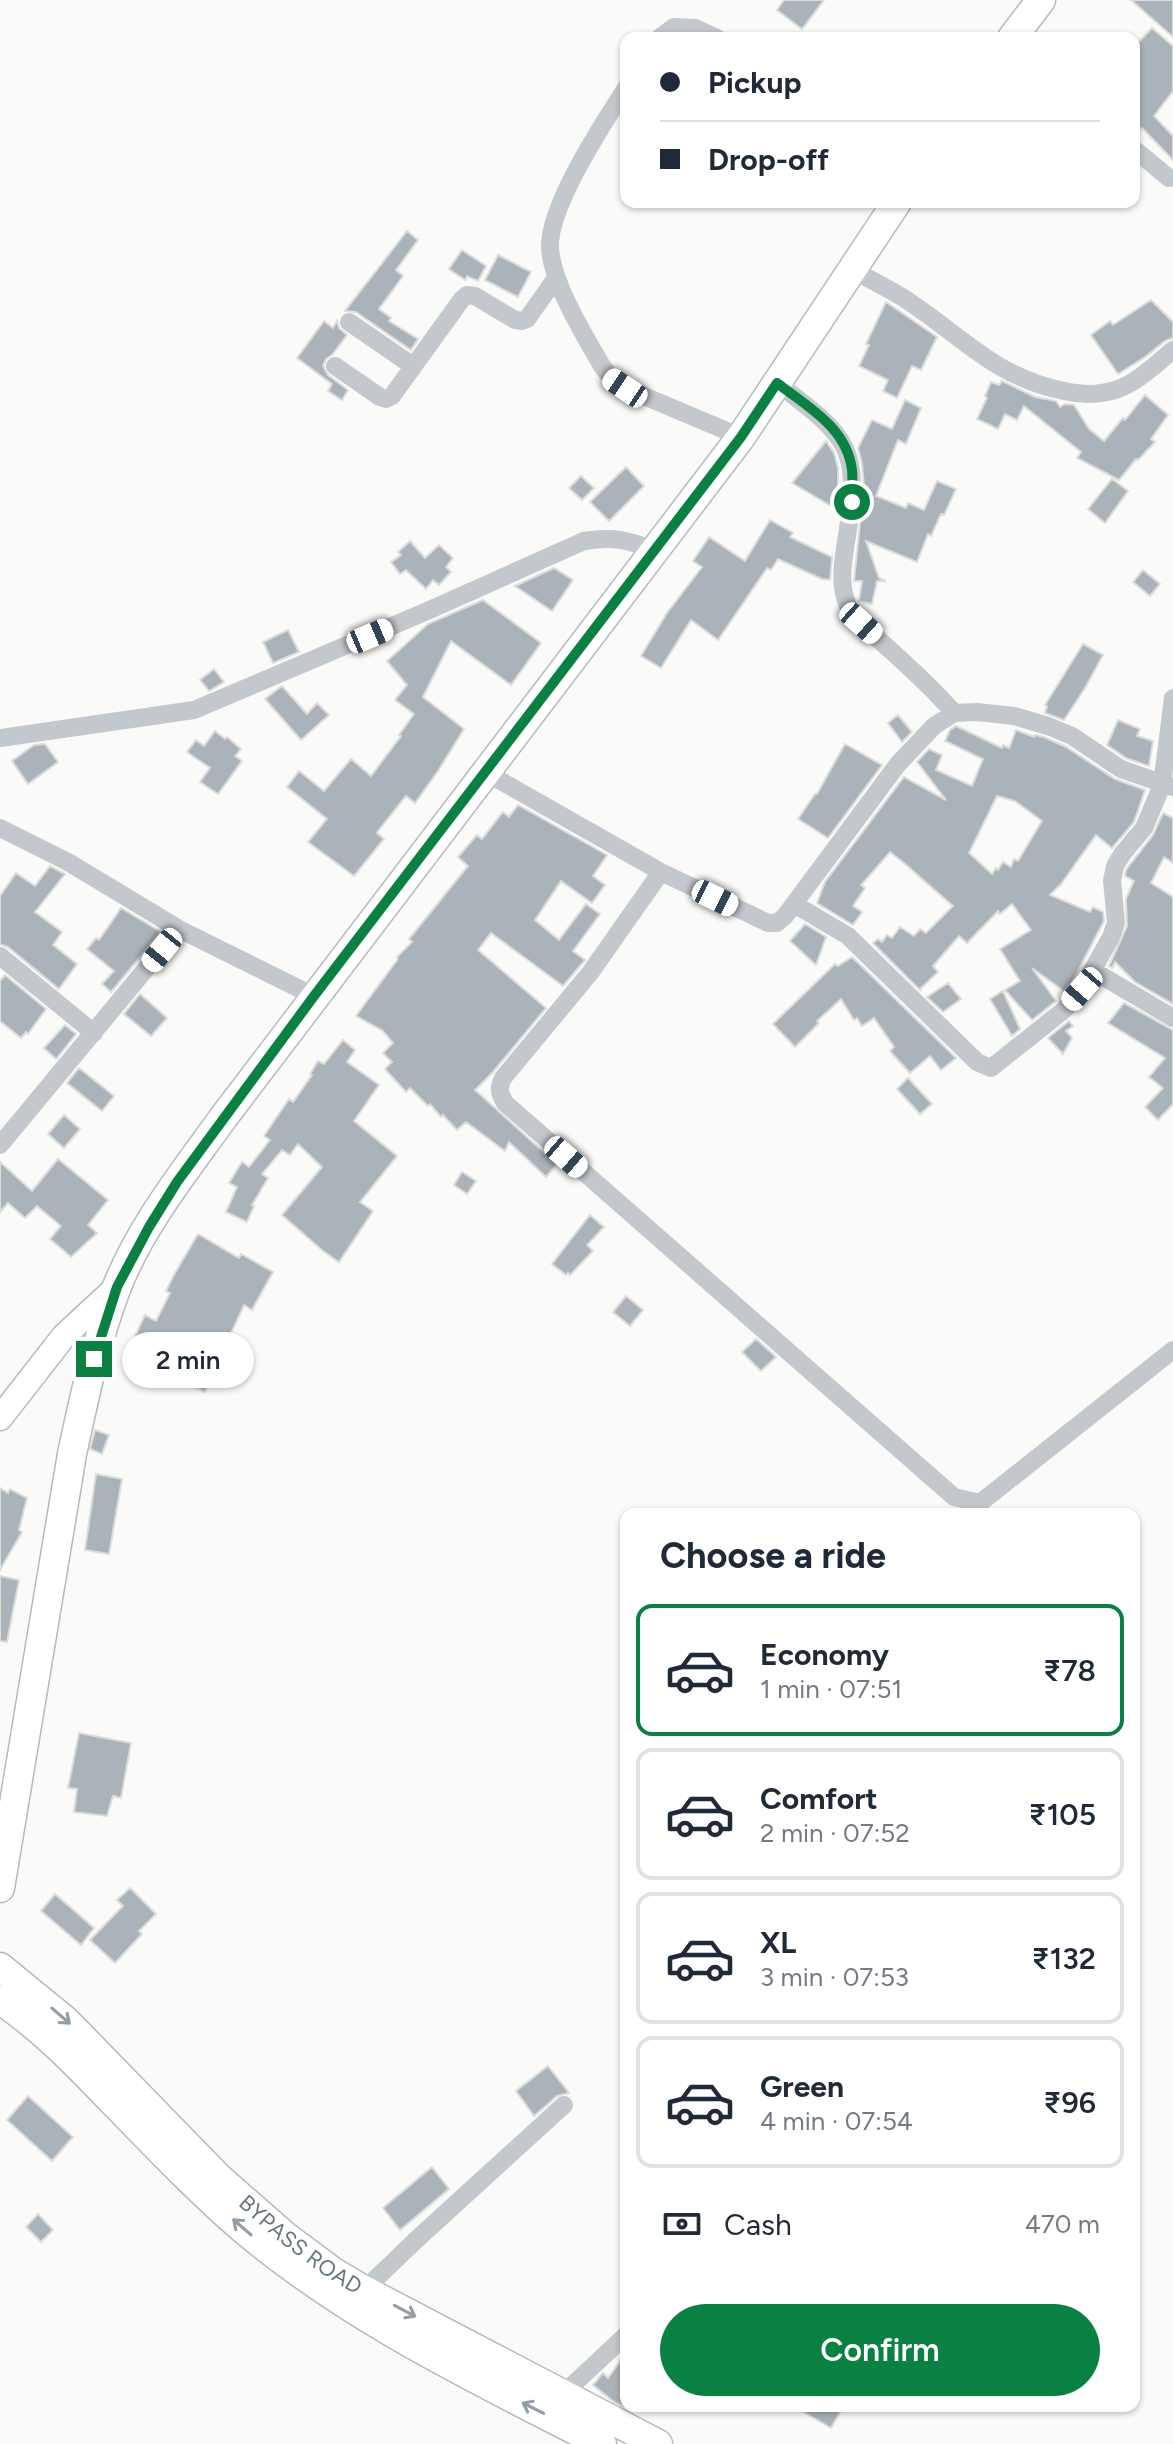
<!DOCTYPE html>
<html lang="en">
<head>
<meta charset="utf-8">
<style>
  :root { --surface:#fff; --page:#f6f6f7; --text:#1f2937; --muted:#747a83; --line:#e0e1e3; --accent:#0b8043 }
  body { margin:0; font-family:Figtree,sans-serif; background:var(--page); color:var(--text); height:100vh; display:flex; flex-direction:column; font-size:30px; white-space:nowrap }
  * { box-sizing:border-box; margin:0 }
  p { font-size:26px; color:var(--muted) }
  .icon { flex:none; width:44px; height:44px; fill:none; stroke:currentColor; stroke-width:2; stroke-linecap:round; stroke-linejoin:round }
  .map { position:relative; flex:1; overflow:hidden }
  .details { position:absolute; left:620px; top:1508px; width:520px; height:904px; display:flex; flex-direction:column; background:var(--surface); border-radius:16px; box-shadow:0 2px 6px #0004 }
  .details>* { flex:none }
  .guide { position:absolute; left:620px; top:32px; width:520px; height:176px; border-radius:16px; box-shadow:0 2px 6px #0004; display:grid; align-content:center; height:176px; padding:0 40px; background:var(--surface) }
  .end { position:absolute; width:36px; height:36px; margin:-18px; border:10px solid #0b8043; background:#fff; box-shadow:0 0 0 4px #fff }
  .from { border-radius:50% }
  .bubble { position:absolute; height:56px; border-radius:28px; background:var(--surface); box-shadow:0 2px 6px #0004; font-size:26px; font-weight:600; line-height:56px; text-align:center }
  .car { position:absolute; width:24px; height:48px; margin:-24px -12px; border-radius:10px; box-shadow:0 0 6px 2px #0007; background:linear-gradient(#fff 24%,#345 0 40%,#fff 0 76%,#345 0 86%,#fff 0) }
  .guide b { display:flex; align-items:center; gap:28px; height:76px; font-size:30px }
  .guide b+b { border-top:2px solid var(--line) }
  .guide i { width:20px; height:20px; background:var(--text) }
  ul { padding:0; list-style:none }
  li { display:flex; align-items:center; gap:24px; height:132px; margin:0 16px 12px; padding:0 24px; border:4px solid var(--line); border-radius:16px }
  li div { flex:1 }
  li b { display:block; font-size:30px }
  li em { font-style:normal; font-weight:600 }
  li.current { border-color:var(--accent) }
  li>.icon { width:72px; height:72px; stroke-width:1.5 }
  h2 { padding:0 40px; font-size:36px; line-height:96px }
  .pay { display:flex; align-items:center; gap:20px; height:88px; padding:0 40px; font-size:30px }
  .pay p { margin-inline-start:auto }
  .action { display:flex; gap:16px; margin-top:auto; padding:16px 40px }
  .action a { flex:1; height:92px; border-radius:48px; background:var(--accent); color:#fff; font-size:32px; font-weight:600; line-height:92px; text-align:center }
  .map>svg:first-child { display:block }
  .building { fill:#aab3b9; stroke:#dcdcda; stroke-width:2; fill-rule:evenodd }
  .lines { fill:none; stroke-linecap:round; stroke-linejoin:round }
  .secondary-casing { stroke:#b3babf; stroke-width:27 }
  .primary-casing { stroke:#b5babe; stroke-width:31 }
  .street { stroke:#c3c8cc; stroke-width:18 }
  .secondary { stroke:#fff; stroke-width:24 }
  .primary { stroke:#fff; stroke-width:28 }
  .oneway { stroke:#939fa8 }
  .route { stroke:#0b8043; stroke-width:10 }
  .labels { text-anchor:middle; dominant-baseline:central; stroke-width:8; stroke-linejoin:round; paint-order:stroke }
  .street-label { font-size:22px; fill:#657683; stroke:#fff }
</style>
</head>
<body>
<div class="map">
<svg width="1173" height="2444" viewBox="0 0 1173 2444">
  <rect width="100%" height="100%" fill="#fafaf8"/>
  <!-- building -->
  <path class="building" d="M784,0H824L802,29L777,10Z
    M1131,0H1173V37Z
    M1152,28L1173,46V91L1154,116L1173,136V160L1142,128L1134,137V47Z
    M407,231L418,240L396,270L403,276L379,309L391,318L389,321L418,339L411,350L356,312L345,311Z
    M462,250L486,266L478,281L467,276L465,280L449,269Z
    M498,255L531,272L518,297L485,280Z
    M1151,300L1173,322V338L1165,341L1145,357L1118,374L1091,335L1110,321L1113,325Z
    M886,302L937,337L921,370L912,366L897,398L883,391L888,380L859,366L869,345L866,344Z
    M324,321L333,328L337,321L339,328L347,335L332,355L326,359L323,366L328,375L348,390L342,400L328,391L332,384L297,358Z
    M1002,381L1035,397L1056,401L1060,407L1065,404L1074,405L1089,429L1104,441L1123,418L1125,420L1145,395L1168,415L1151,439L1155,442L1138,460L1136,459L1119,480L1077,458L1081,452L1024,406L1017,420L1005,414L998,429L977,419L987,398L985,396L991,382L999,385Z
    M905,400L921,408L906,444L898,440L876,496L906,508L908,503L924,510L937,481L956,489L944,515L941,514L931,536L928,534L917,562L866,541L879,578L886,581H877L872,604L859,601L862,581H854L864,486L862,464L858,448L872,420L892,429Z
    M826,441L834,453L838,468V510L792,483Z
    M626,467L644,486L609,521L590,502Z
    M581,476L594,488L582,500L569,488Z
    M1112,479L1128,491L1105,523L1088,509Z
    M770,520L793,533L790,537L832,557L830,580L822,579L778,559L771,570L767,568L718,640L691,620L661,668L641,656L667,613L702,567L693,561L709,537L745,561Z
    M410,541L425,558L439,545L453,558L446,567L451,572L439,585L433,580L426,589L406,570L400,574L391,562L401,555L398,552Z
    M554,568L573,580L552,611L515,586Z
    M1143,570L1160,584L1150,596L1133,582Z
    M483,600L541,643L511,685L451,641L423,697L464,729L438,771L415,803L406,796L378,831L377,833L384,839L354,876L308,842L327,819L287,787L299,771L324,791L351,759L371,776L401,736L399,735L414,714L395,700L407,685L387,661L428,624Z
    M288,630L299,652L273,663L263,642Z
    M1083,644L1103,655L1085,688L1064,720L1045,713L1047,706L1045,705Z
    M214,669L224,682L209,691L200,680Z
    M282,686L307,714L317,703L329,715L301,740L265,699Z
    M898,715L912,732L902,742L888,723Z
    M1118,720L1140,729L1137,736L1153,741L1149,766L1126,758L1107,745Z
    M956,726L1002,748L1003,745L1009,748L1016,730L1034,737L1035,735L1044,737L1066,747L1115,779L1145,790L1134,822L1112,848L1096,835L1061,884L1050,895L1090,912L1093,907L1103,912L1104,921L1072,982L1064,991L1032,968L1056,1001L1032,1020L1005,990L1020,981L1000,949L1031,930L1012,904L1000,914L998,911L967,943L959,936L933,966L938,972L920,989L921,991L873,943L878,939L882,942L887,935L892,938L900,927L914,936L920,929L926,933L953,906L904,863L890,852L861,885L865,888L853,906L862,912L853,925L817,903L825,882L904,777L946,800L917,762L929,749L942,755L936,770L972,786L983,759L945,741L950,730ZM997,796L1015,801L1042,821L1018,861L1014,859L1011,867L1003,862L998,870L996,868L992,874L969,853Z
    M215,731L225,739L227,737L241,749L235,756L242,761L218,794L200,782L210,768L187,752L196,740L204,746Z
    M45,744L58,762L28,784L12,761L34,745Z
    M845,744L882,765L828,838L798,819L815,794H817Z
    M518,805L607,855L593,876L605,885L592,903L561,881L535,920L559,940L586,904L600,914L573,951L585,960L563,986L491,933L478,950L546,1008L492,1073L475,1090L557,1164L546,1177L509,1142L505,1151L466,1122L457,1130L443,1115L441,1117L430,1104L428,1106L410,1088L406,1092L385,1069L392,1062L383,1053L393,1043L383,1031L356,1016L398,959L397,957L412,942L409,939L468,866L458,857L477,835L482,839L503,812L509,817Z
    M1163,813L1173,818V863L1164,857L1151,883L1173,897V1004L1135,982L1115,962L1112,968L1109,966L1127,926L1126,899L1134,881L1125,876L1126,870L1153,835Z
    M50,866L65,874L35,912L62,932L53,945L77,964L59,989L8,947L0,944V896L16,873L35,886Z
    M121,908L161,932L111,992L102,984L114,971L87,949L96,938L99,940Z
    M805,924L826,937L816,965L790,941Z
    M852,957L956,1058L941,1070L930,1056L910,1073L890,1051L894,1047L874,1018L862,1026L857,1018L854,1020L841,999L817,1021L819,1023L795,1047L773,1024L835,964L838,966Z
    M5,975L46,1009L28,1034L26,1032L21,1038L0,1021V981Z
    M948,983L961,999L943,1012L927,997Z
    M1003,991L1020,1029L1012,1036L990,999Z
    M140,994L167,1018L151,1036L124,1014Z
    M1124,1003L1173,1030V1104L1158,1120L1145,1107L1163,1088L1149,1077L1165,1058L1108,1023Z
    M1069,1021L1073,1026L1066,1031L1072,1038L1063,1054L1048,1038Z
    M65,1025L76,1034L56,1059L44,1048Z
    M343,1040L355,1050L347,1062L379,1085L354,1121L397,1156L360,1202L373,1211L339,1262L323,1251L282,1215L322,1167L298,1144L290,1155L282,1150L262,1174L268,1178L252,1205L254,1206L247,1222L226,1212L237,1187L229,1183L242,1162L249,1167L270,1140L264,1136L289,1099L293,1102L312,1075L310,1074L318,1061L324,1064Z
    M79,1068L114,1096L102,1111L67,1083Z
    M908,1078L932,1104L920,1114L897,1089Z
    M64,1115L80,1129L64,1148L48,1134Z
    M58,1159L108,1200L88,1225L97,1233L71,1257L50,1239L61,1226L37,1206L25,1218L8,1203L0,1212V1162L32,1191Z
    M462,1172L476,1181L467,1194L454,1185Z
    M590,1215L604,1227L587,1245L593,1251L570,1275L568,1273L566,1275L552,1264Z
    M198,1234L239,1258L241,1254L273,1272L252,1310L244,1305L228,1340L246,1348L232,1380L214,1372L205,1392L151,1367L154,1361L129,1349L145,1315L156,1321L170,1293L166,1291L175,1273Z
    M626,1296L643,1310L630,1326L613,1312Z
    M756,1339L776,1357L761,1371L742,1352Z
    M95,1430L109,1435L102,1454L90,1449Z
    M96,1474L122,1479L109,1554L85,1550Z
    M0,1488L8,1493L10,1489L27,1498L19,1530L22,1532L0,1570Z
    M0,1576L19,1580L7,1642L0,1641Z
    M79,1733L131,1743L121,1798L113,1796L107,1816L74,1812L77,1789L68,1788Z
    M130,1888L156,1914L139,1931L142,1934L115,1963L90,1940L123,1906L117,1900Z
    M55,1894L94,1928L81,1945L41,1911Z
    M548,2066L569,2093L557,2096L534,2116L516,2091Z
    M28,2096L73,2137L52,2161L7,2120Z
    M432,2167L449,2189L400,2230L383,2208Z
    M38,2214L53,2230L41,2242L26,2227Z
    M626,2353V2408L614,2402L593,2385L603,2373L608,2378Z
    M793,2406H844L831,2428Z"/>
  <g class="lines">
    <defs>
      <path id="secondary" d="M0,1418L64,1336L117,1287"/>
      <g id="primary">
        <path d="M1012,38L1041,0"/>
        <path d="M0,1888L72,1454C84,1398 96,1342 116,1289C140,1227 185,1171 223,1118L741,437L897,202"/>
        <path id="s1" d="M0,1967L66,2021L219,2178L285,2236L332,2271L364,2290L658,2444"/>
        <path d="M0,2000C45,2030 80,2068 117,2106C158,2148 199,2191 243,2229C351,2320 478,2380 602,2444"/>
      </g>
    </defs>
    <!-- secondary casing -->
    <use href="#secondary" class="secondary-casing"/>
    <!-- primary casing -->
    <use href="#primary" class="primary-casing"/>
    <!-- street -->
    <path class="street" d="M659,38L674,27L695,28L717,38
      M626,88C603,124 548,207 550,248C552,283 584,335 602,366L612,379L625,388L741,437
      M1134,149L1169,178
      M853,270C872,281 893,290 911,303C966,340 996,377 1064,391C1081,395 1101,395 1118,389C1138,382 1157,363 1173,350
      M349,322L413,366
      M335,366L380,397L386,399L392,396L462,299L467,295L475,296L515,320L522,321L527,319L556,278
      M777,383C851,439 861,448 846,542C843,562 839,584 847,603C853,621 874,635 888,648C911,669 934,689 954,713
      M0,738L194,710L425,612L584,541C614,536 627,540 654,550
      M485,772L661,872L768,923H777L785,916L898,764L934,726L954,713L977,712L1014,716L1048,726L1072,736L1121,769L1173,787
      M0,828L68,862L179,929L314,996
      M661,872L590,973L503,1078C498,1088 499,1093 505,1103L954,1497L980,1503L1173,1350
      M794,904L848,936L977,1062L991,1068L1064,1010L1082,989L1111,937L1116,923L1112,881L1115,866L1123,853L1144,828L1162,785L1173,698
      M0,956L94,1033
      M1092,970L1173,1018
      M0,1145L179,929
      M364,2290L416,2240L564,2105
      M562,2395L626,2335"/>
    <!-- secondary -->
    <use href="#secondary" class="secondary"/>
    <!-- primary -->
    <use href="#primary" class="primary"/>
  </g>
  <!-- one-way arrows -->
  <defs><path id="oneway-shaft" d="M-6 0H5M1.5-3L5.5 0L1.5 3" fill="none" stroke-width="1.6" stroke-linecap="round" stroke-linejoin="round" transform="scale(2)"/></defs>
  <g class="oneway">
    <use href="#oneway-shaft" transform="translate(61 2016) rotate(41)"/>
    <use href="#oneway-shaft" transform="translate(242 2227) rotate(-139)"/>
    <use href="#oneway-shaft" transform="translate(405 2311) rotate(28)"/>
    <use href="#oneway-shaft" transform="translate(533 2408) rotate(-153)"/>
  </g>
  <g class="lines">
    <!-- route -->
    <path class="route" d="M94,1359L117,1287L149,1227L177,1182L314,996L741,437L777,383C808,407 847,428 852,470C853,481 852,492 852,502"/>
  </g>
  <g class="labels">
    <!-- street labels -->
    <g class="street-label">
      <text stroke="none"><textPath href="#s1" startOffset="410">BYPASS ROAD</textPath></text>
    </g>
  </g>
</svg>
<i class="end from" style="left:852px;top:502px"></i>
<i class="end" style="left:94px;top:1359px"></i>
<div class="bubble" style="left:122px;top:1332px;width:132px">2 min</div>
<i class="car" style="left:625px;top:388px;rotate:304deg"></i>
<i class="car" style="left:861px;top:623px;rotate:132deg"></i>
<i class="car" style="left:370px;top:636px;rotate:67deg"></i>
<i class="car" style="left:715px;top:898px;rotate:116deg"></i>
<i class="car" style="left:162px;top:950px;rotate:219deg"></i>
<i class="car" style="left:1082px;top:989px;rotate:221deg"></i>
<i class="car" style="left:566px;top:1157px;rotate:131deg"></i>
<div class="guide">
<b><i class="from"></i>Pickup</b>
<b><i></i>Drop-off</b>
</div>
<section class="details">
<h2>Choose a ride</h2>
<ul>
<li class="current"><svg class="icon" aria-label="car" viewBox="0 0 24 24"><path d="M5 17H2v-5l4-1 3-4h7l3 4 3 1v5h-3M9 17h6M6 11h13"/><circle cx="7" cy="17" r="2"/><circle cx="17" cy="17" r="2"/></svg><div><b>Economy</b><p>1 min · 07:51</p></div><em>₹78</em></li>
<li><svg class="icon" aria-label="car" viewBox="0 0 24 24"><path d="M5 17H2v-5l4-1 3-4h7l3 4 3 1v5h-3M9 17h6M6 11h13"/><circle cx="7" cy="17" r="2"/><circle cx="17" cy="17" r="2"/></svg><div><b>Comfort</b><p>2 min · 07:52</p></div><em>₹105</em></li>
<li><svg class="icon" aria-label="car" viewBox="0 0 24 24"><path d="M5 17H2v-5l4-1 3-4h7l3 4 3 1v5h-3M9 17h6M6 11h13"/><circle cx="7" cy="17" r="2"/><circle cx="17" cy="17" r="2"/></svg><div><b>XL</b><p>3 min · 07:53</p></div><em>₹132</em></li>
<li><svg class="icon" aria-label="car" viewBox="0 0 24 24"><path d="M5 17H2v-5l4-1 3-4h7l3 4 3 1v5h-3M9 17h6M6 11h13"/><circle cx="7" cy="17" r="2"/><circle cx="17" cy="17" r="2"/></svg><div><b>Green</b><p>4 min · 07:54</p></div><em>₹96</em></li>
</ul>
<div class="pay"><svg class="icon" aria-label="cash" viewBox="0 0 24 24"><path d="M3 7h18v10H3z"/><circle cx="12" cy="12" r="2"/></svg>Cash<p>470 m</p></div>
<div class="action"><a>Confirm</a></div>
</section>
</div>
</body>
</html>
